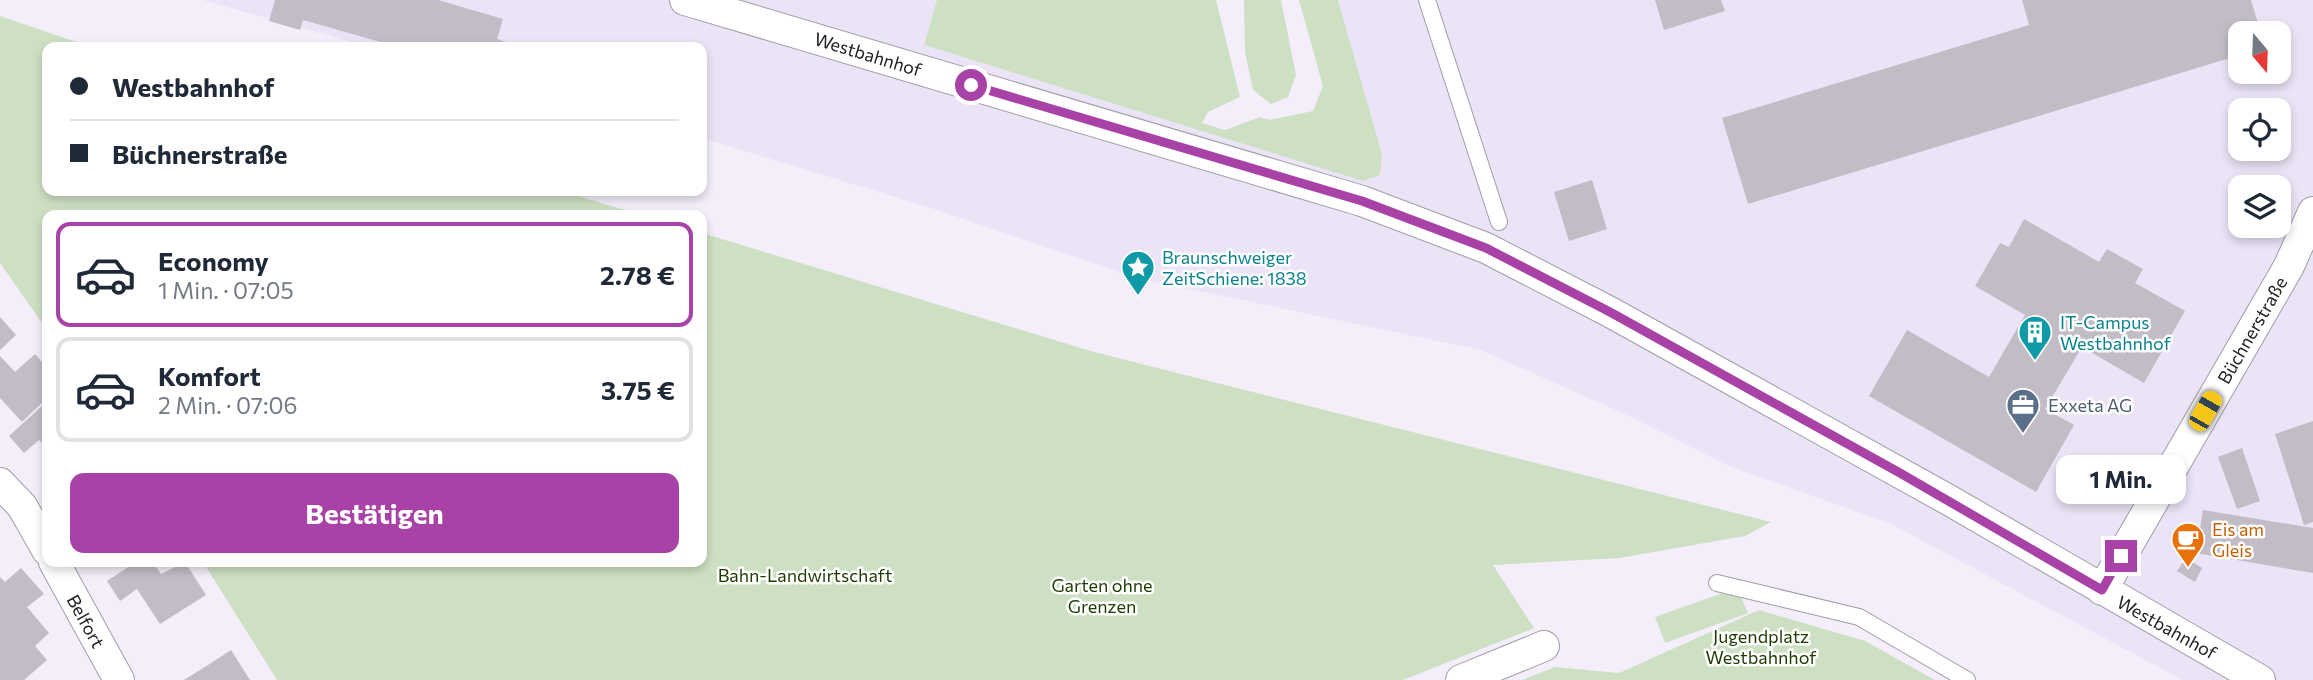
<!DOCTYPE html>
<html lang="de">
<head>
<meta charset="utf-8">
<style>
  :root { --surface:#fff; --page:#f2f2f3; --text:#1f2937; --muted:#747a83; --line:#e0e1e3; --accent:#a842a7 }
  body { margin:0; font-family:Commissioner,sans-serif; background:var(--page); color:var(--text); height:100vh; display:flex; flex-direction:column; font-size:26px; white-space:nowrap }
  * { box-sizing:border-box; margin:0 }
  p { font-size:23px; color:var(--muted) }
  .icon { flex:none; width:38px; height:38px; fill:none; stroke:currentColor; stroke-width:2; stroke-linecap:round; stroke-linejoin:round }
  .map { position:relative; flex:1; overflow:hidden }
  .sheet { position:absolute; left:42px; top:210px; width:665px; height:357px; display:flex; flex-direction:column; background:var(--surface); border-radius:14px; box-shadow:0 4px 10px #0003 }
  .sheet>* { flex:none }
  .guide { position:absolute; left:42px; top:42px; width:665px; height:154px; border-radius:14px; box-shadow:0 4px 10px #0003; display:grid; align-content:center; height:154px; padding:0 28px; background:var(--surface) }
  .needle { width:46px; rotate:161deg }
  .tools { position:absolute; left:2228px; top:21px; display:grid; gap:14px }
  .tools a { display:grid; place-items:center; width:63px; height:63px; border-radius:14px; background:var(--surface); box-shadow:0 4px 10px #0003; font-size:35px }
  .end { position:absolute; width:32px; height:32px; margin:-16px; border:9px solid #a842a7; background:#fff; box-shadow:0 0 0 4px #fff }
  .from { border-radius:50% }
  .bubble { position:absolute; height:49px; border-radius:14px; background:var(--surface); box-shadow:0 4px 10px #0003; font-size:23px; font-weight:700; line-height:49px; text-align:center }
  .car { position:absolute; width:21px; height:42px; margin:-21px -10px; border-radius:9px; box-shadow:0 0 5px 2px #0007; background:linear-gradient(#f5c518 24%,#345 0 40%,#f5c518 0 76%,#345 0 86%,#f5c518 0) }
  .guide b { display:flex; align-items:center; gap:24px; height:66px; font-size:26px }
  .guide b+b { border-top:2px solid var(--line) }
  .guide i { width:18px; height:18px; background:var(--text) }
  ul { padding:12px 0 0; list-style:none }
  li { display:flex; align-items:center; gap:21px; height:105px; margin:0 14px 10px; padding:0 14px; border:4px solid var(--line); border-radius:14px }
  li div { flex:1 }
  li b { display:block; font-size:26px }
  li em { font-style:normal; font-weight:700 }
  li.on { border-color:var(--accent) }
  li>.icon { width:63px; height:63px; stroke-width:1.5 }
  .action { display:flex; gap:14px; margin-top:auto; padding:14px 28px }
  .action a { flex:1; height:80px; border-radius:14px; background:var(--accent); color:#fff; font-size:28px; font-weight:700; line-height:80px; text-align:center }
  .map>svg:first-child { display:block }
  .built { fill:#ebe3f6; fill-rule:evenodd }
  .green { fill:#cee0c4 }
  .building { fill:#c2bcc7 }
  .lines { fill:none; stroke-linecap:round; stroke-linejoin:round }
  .service-casing { stroke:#a19ca7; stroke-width:18 }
  .minor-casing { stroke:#a19ca7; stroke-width:32 }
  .service { stroke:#fff; stroke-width:16 }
  .minor { stroke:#fff; stroke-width:30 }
  .route { stroke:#a842a7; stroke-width:9 }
  .labels { text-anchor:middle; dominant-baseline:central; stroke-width:5; stroke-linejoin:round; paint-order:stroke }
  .street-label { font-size:18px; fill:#222024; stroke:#fff }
  .culture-label { font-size:18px; fill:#0d838f; stroke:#fff; text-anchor:start }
  .service-label { font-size:18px; fill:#4e5e75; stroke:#fff; text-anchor:start }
  .food-label { font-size:18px; fill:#c56008; stroke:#fff; text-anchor:start }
  .park-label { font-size:18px; fill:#1d3b03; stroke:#fff }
</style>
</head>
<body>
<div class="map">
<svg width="2313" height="680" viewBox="0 0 2313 680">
  <rect width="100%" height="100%" fill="#f3eefa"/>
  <!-- built -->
  <path class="built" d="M202,0H937L924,45L1363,181L1382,154L1338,0H2313V680H2183L1891,524L1729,466L1625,414L1481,350L1137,278L928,207L702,138V47H370ZM2240,33H2278V72H2240ZM2240,110H2278V149H2240ZM2240,187H2278V226H2240Z"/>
  <!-- green -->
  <path class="green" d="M937,0H1216L1240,97L1208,112L1202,123L1225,130L1260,117L1270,120L1313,111L1323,86L1299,0H1338L1382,154L1380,175L1363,181L924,45Z
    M1244,0H1281L1296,75L1288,97L1271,104L1253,90L1245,52Z
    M0,16L91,47H47V191H561L642,215H47V330L0,263Z
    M702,233L1094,352L1771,522L1745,536L1619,558L1493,565L1534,628L1403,680H277L203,562H702Z
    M1737,588L1748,613L1665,643L1655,617Z
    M1759,610L1865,641L1935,680H1522L1555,667L1619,673Z"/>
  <!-- building -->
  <path class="building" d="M275,0H438L503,19L497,39L522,47H398L303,20L300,30L269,21Z
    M1655,0H1721L1725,11L1664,30Z
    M2022,0H2251L2261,33H2240V55L1748,204L1722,118L2029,25Z
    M1592,180L1607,229L1569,241L1554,192Z
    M2024,219L2099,262L2107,249L2143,269L2135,283L2185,311L2144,383L2082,347L2045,409L2074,425L2036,492L1869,396L1907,330L1989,377L2025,315L1975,286L2000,243L2009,247Z
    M0,317L16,335L0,350Z
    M35,354L47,368V398L22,422L0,398V356L15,372Z
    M44,404L47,407V448L39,440L24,453L9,436Z
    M2313,421V522L2304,525L2275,434Z
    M2242,448L2260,501L2237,509L2218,457Z
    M2203,510L2313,528V573L2196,553Z
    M2186,558L2202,568L2195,582L2177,571Z
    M136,562H153L161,574L185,562L206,595L160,624L137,589L120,601L107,581Z
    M21,568L44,594L27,607L49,633L35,646L47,660L24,680H0V577L5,582Z
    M231,650L250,680H184L208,665Z"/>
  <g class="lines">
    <defs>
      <path id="service" d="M1427,0L1499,222
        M1717,583L1859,617L1967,680"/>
      <path id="minor" d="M685,0L1362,201L1486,248L1610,312L1947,499L2260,680
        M0,483L22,506L47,550
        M54,562L119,680
        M2102,590L2289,266L2313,212
        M1461,680L1544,646"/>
    </defs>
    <!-- service casing -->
    <use href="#service" class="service-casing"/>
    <!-- minor casing -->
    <use href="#minor" class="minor-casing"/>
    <!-- service -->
    <use href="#service" class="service"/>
    <!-- minor -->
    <use href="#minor" class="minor"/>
  </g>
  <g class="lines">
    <!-- route -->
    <path class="route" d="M971,85L1362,201L1486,248L1610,312L1900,473L2102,590L2121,556"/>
  </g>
  <!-- icons -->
  <defs>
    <symbol id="sight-pin" viewBox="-11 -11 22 30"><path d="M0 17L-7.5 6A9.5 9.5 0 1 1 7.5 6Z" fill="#0f9aa8" stroke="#fff"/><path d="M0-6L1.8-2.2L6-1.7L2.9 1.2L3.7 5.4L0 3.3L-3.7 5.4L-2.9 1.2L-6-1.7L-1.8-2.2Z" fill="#fff"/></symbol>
    <symbol id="building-pin" viewBox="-11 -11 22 30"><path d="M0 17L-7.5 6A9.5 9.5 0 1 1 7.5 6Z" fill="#0f9aa8" stroke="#fff"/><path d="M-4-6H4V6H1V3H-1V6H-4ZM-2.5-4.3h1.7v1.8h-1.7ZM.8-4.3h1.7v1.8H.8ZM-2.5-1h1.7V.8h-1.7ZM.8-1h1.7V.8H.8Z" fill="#fff"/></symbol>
    <symbol id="office-pin" viewBox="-11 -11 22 30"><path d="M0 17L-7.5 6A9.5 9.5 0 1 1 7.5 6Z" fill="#5c6f8a" stroke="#fff"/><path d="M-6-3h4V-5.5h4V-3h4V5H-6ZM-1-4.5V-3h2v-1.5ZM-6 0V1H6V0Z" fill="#fff"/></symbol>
    <symbol id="cafe-pin" viewBox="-11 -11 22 30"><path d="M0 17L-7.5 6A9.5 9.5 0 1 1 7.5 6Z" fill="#e8710a" stroke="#fff"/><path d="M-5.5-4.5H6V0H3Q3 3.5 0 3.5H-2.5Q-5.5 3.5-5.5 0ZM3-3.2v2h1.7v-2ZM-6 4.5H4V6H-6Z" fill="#fff"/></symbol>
  </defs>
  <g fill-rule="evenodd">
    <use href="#sight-pin" x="1119" y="248" width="38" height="52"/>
    <use href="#building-pin" x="2016" y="313" width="38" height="52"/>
    <use href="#office-pin" x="2004" y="386" width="38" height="52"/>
    <use href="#cafe-pin" x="2169" y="520" width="38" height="52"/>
  </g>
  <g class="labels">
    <!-- street labels -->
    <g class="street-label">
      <text transform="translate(868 54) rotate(17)">Westbahnhof</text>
      <text transform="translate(2252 330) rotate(-60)">Büchnerstraße</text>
      <text transform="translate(86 621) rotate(61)">Belfort</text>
      <text transform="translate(2167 627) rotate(29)">Westbahnhof</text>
    </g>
    <!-- culture labels -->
    <g class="culture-label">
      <text x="1162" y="257">Braunschweiger<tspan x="1162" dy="21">ZeitSchiene: 1838</tspan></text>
      <text x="2060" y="322">IT-Campus<tspan x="2060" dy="21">Westbahnhof</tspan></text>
    </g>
    <!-- service labels -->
    <g class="service-label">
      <text x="2048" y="405">Exxeta AG</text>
    </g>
    <!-- food labels -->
    <g class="food-label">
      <text x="2212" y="529">Eis am<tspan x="2212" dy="21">Gleis</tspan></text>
    </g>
    <!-- park labels -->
    <g class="park-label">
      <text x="805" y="575">Bahn-Landwirtschaft</text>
      <text x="1102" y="585">Garten ohne<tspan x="1102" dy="21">Grenzen</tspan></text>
      <text x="1761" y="636">Jugendplatz<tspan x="1761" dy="21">Westbahnhof</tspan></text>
    </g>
  </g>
</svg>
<div class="tools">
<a><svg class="needle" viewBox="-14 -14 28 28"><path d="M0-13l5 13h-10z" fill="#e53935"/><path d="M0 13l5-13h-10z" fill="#747a83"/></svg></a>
<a><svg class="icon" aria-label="locate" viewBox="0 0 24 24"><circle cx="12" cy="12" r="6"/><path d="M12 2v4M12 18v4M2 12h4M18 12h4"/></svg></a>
<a><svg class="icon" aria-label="layers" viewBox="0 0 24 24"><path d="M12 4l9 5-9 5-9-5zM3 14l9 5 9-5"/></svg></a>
</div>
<i class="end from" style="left:971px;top:85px"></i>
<i class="end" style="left:2121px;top:556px"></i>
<div class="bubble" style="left:2056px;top:455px;width:130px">1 Min.</div>
<i class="car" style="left:2205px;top:411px;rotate:30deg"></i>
<div class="guide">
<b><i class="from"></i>Westbahnhof</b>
<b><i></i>Büchnerstraße</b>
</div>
<section class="sheet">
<ul>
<li class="on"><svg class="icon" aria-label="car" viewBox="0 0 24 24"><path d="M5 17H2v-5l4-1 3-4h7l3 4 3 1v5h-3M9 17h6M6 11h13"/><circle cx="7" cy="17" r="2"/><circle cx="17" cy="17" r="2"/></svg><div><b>Economy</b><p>1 Min. · 07:05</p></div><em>2.78 €</em></li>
<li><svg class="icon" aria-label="car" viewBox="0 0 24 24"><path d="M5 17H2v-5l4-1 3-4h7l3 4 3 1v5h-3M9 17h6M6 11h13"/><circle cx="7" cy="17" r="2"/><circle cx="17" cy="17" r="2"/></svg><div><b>Komfort</b><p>2 Min. · 07:06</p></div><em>3.75 €</em></li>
</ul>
<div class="action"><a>Bestätigen</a></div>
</section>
</div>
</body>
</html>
